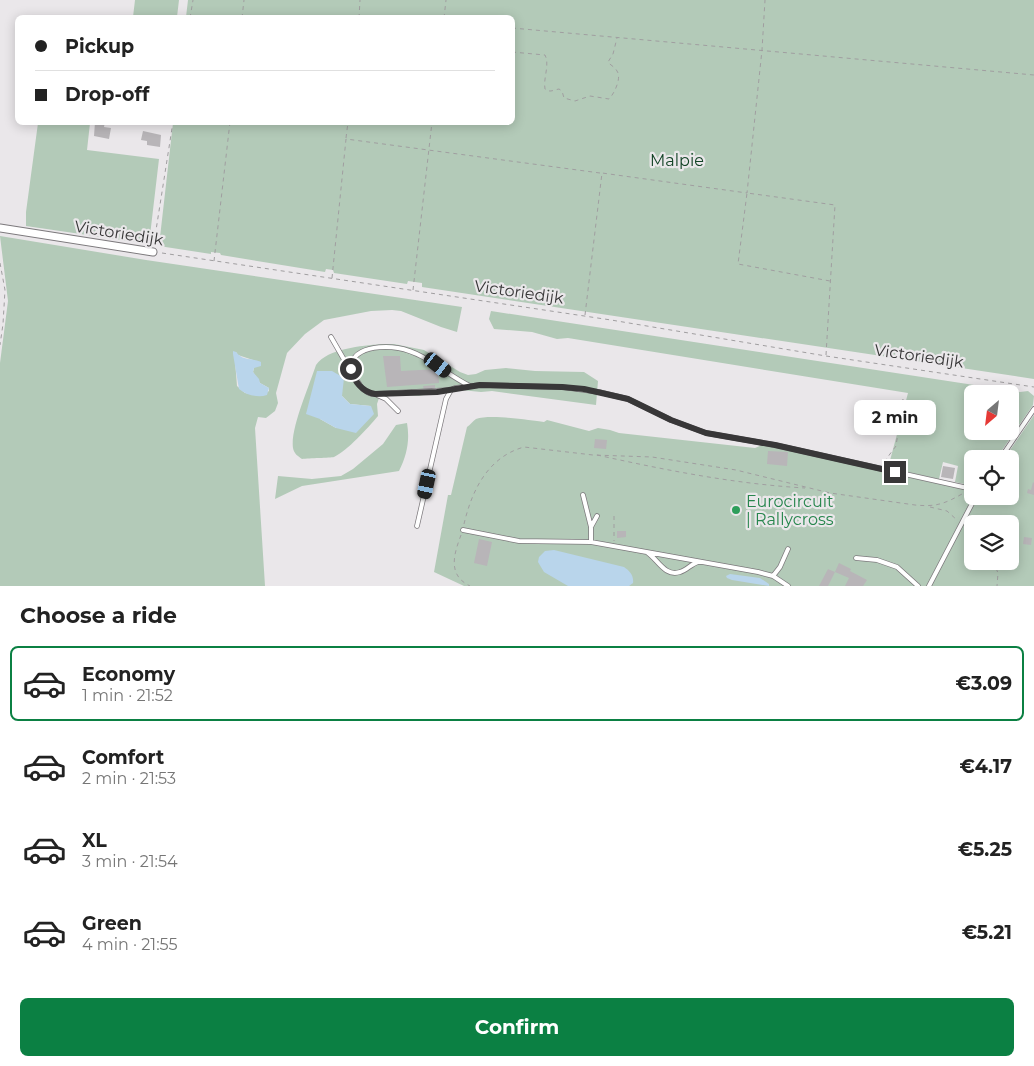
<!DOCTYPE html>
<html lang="en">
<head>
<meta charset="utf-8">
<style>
  :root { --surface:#fff; --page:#f2f2f2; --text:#222; --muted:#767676; --line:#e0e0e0; --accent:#0b8043 }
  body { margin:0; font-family:Montserrat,sans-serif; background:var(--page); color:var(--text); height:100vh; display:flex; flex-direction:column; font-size:19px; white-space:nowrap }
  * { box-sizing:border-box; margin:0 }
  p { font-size:16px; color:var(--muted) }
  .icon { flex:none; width:28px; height:28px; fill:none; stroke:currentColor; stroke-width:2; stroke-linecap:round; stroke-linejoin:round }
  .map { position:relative; height:586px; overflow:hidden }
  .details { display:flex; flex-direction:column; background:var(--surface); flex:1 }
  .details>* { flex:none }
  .hud { position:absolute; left:15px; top:15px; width:500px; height:110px; border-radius:8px; box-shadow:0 2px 12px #0003; display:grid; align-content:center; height:110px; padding:0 20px; background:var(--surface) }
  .needle { width:32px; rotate:208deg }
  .controls { position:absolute; left:964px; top:385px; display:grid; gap:10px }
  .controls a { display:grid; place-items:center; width:55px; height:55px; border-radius:8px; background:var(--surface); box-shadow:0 2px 12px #0003; font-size:25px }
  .end { position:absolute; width:22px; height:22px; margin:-11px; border:6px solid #383738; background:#fff; box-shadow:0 0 0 2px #fff }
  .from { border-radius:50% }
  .bubble { position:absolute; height:35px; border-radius:8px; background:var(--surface); box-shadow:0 2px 12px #0003; font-size:16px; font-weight:700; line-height:35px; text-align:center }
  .car { position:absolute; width:15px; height:30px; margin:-15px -8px; border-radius:6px; box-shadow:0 0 4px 1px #0007; background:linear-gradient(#222 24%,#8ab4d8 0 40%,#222 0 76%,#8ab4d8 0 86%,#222 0) }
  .hud b { display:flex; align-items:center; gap:18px; height:48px; font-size:19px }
  .hud b+b { border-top:1px solid var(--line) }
  .hud i { width:12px; height:12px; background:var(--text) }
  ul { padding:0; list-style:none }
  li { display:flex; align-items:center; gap:15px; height:75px; margin:0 10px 8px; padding:0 10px; border:2px solid transparent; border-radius:8px }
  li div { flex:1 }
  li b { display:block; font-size:19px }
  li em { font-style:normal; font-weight:700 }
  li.selected { border-color:var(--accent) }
  li>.icon { width:45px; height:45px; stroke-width:1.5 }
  h2 { padding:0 20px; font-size:22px; line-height:60px }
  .cta { display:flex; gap:10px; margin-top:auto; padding:10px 20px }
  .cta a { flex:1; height:58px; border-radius:8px; background:var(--accent); color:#fff; font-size:20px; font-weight:700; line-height:58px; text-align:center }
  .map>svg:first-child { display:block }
  .green { fill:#b3cab8; fill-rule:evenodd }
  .water { fill:#b9d5eb }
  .building { fill:#b8b5b8 }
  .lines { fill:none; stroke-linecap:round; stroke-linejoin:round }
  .service-casing { stroke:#7c797c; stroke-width:5.5 }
  .minor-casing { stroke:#7c797c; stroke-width:9 }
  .path { stroke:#a09ea0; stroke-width:1; stroke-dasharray:4 4; stroke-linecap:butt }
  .service { stroke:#fff; stroke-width:4 }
  .minor { stroke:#fff; stroke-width:7 }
  .route { stroke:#383738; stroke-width:6 }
  .leisure-dot { fill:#2e9e5b; stroke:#eae7ea; stroke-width:2 }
  .labels { text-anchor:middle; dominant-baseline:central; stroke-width:4.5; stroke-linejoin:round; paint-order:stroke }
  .park-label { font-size:16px; fill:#124325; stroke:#eae7ea }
  .street-label { font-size:16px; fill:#383738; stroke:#eae7ea }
  .leisure-label { font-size:16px; fill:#27864d; stroke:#eae7ea; text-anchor:start }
</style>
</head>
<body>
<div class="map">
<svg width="1034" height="586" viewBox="0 0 1034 586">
  <rect width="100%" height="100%" fill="#eae7ea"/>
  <!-- green -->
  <path class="green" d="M135,0H179L177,17H133Z
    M188,0H1034V379L422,287V283L408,281L407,284L334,273L333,270L326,269L325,272L221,255L220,253L211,252V254L159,246L173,123L512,122V18L186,17Z
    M38,123H90L87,150L159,159L149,244L26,226V212Z
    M0,236L146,260L462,307L457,332L441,327L401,311L392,310L371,311L324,320L305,334L287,353L276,393L278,403L275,411L266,418L258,417L255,428L265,586H0V363L8,301ZM236,352L238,355L253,360L254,368L253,372L260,383L269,388V391L261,396L245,393L237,386L235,361Z
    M491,311L1020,392L1028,391L1034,396L1033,405L996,459H972V496H1010V459H1004L1034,415V586H464L434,572L448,495H451L467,427C470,425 473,421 476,419C490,414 529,420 544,422L547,420L589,431L598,428L610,430L619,433L755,448L762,445L954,487L964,484L955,482L958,466L943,462L939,479L888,468L908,393L568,338L557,339L532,332L494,329L489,319ZM972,394H1010V431H972ZM972,524H1010V561H972Z
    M381,344H394L424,350L460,372L468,375L476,374L485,370L506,368L535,371L584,372L598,381L596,405L492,391L481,392L451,389L419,396L396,394L385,397L381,392L377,404L378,416C367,429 348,450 334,457C330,458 309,458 302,459C298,456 294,454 293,448C290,429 310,384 316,365C328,348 362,346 381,344ZM342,396L350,404L371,406L336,428L320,419Z
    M407,423C410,440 407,455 399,471L302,486L275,499L278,476L312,479L341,476L353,469L383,444L396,425Z"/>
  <!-- water -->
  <path class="water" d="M233,351L236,352C242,361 253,358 261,362V366L254,368L253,372L259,379L260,383L269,388L267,395C258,398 246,395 239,389L233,354Z
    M317,371H332L344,378L342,396L350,404L371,406L374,414L356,433L336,428L320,419L306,414Z
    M554,550L624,567C630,571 634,576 633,583L629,586H568L544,572L538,562L539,557L545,551Z
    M730,574L760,578L769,584V586L732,580L727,578L726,576Z"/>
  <!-- building -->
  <path class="building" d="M95,122H105L104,127L111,128L109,139L94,136Z
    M143,131L161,135L160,147L147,145V141L141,140Z
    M383,356H400L401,371L438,369L439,383L387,387Z
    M435,385V389L424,390L423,386Z
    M595,439L607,440L606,449L594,448Z
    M768,451L788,452L787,466L767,464Z
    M943,466L955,468L953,479L941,477Z
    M1033,482L1034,483V495L1027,493L1028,489L1031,490Z
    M617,531H626V537L617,538Z
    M1024,537L1032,538L1031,545L1023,544Z
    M479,539L492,542L487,566L474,563Z
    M839,563L851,569L850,571L867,580L863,586H845L849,578L835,572Z
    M828,569L835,572L828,586H819Z"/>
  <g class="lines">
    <defs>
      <path id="service" d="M331,337L350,370
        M451,390L372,394C365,392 361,388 358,382C337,351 375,344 398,348C426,353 445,374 470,386
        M377,395L386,399L398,411
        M1000,459L1034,409
        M583,495L591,527V542
        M417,526L446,399L451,390L455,388L480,385L562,387L599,392L628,399L671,420L706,433L775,445L972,489
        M591,527L597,516
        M463,530L519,541L591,542L758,572L773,576L788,586
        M648,553C658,560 665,577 680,572C687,570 691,564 698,562
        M856,558L877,560L897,567L918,586
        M773,576L780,567L788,549
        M929,586L976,496"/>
      <path id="minor" d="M0,228L153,252"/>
    </defs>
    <!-- service casing -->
    <use href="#service" class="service-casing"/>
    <!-- minor casing -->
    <use href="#minor" class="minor-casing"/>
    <!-- path -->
    <path class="path" d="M190,18L193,0
      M242,18L244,0
      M359,18L360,0
      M444,18L446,0
      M512,28L1034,75
      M512,52L545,55C550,65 543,78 545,89C550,93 553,90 559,89L562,91L564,98L575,101L590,96L609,99C614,94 622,78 617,71C615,67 610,65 608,62L613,54L617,38
      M346,138L348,122
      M154,243L173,122
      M162,253L611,320L826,356L1034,387
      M214,261L230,122
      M0,263L5,290L3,324L0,345
      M332,278L346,139L600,173
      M413,290L432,122
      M585,315L602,173L747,193L762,50L765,0
      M826,355L835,205L747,193L738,264L830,281
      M597,455C665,470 735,484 805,488
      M884,462L896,446L903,399
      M930,507L947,511L957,520
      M614,516V541
      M464,524C472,490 488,457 524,447L593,455L652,457L736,470L830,493L915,505C936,507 944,504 962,494
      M966,531L972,538
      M461,535C454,554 447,575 470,586
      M993,561L998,573L997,586"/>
    <!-- service -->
    <use href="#service" class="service"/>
    <!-- minor -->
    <use href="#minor" class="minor"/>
  </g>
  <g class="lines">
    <!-- route -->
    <path class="route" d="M351,369C354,381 362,392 375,394L437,392L480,385L562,387L584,389L628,399L671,420L706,433L775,445L895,472"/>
  </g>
  <!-- markers -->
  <circle class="leisure-dot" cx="736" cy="510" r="5"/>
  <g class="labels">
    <!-- park labels -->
    <g class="park-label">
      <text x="677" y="160">Malpie</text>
    </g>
    <!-- street labels -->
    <g class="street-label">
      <text transform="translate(119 233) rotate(9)">Victoriedijk</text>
      <text transform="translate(519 292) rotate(8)">Victoriedijk</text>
      <text transform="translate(919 356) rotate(8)">Victoriedijk</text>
    </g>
    <!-- leisure labels -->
    <g class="leisure-label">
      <text x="746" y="501">Eurocircuit<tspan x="746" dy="18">| Rallycross</tspan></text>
    </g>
  </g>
</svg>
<div class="controls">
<a><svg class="needle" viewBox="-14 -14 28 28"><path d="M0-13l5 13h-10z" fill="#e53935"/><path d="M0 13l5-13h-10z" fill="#767676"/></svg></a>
<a><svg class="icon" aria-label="locate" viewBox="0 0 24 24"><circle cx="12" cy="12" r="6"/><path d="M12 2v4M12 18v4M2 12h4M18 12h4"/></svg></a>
<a><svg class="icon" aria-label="layers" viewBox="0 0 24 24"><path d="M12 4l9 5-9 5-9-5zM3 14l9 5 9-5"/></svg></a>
</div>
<i class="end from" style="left:351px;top:369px"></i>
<i class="end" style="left:895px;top:472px"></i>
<div class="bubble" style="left:854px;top:400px;width:82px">2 min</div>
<i class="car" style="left:438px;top:365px;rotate:128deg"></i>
<i class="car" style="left:427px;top:484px;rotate:192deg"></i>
<div class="hud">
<b><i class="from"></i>Pickup</b>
<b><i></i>Drop-off</b>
</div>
</div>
<section class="details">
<h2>Choose a ride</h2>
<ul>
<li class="selected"><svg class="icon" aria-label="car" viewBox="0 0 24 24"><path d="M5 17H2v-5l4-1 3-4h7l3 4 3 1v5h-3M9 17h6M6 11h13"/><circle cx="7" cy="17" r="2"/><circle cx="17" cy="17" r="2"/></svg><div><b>Economy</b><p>1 min · 21:52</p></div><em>€3.09</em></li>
<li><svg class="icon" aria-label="car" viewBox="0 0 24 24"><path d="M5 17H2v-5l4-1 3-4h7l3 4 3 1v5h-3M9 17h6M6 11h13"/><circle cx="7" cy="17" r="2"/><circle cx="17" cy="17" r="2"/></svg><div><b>Comfort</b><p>2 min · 21:53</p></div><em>€4.17</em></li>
<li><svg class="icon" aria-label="car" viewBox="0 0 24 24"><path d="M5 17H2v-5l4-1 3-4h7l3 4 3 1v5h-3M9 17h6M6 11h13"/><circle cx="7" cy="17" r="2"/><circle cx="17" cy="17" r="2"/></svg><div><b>XL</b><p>3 min · 21:54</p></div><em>€5.25</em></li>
<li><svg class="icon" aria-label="car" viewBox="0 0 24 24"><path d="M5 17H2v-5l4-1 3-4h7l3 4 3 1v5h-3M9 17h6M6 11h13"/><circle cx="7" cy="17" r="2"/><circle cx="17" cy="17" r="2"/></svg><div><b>Green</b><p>4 min · 21:55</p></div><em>€5.21</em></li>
</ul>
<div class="cta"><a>Confirm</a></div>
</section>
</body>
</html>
